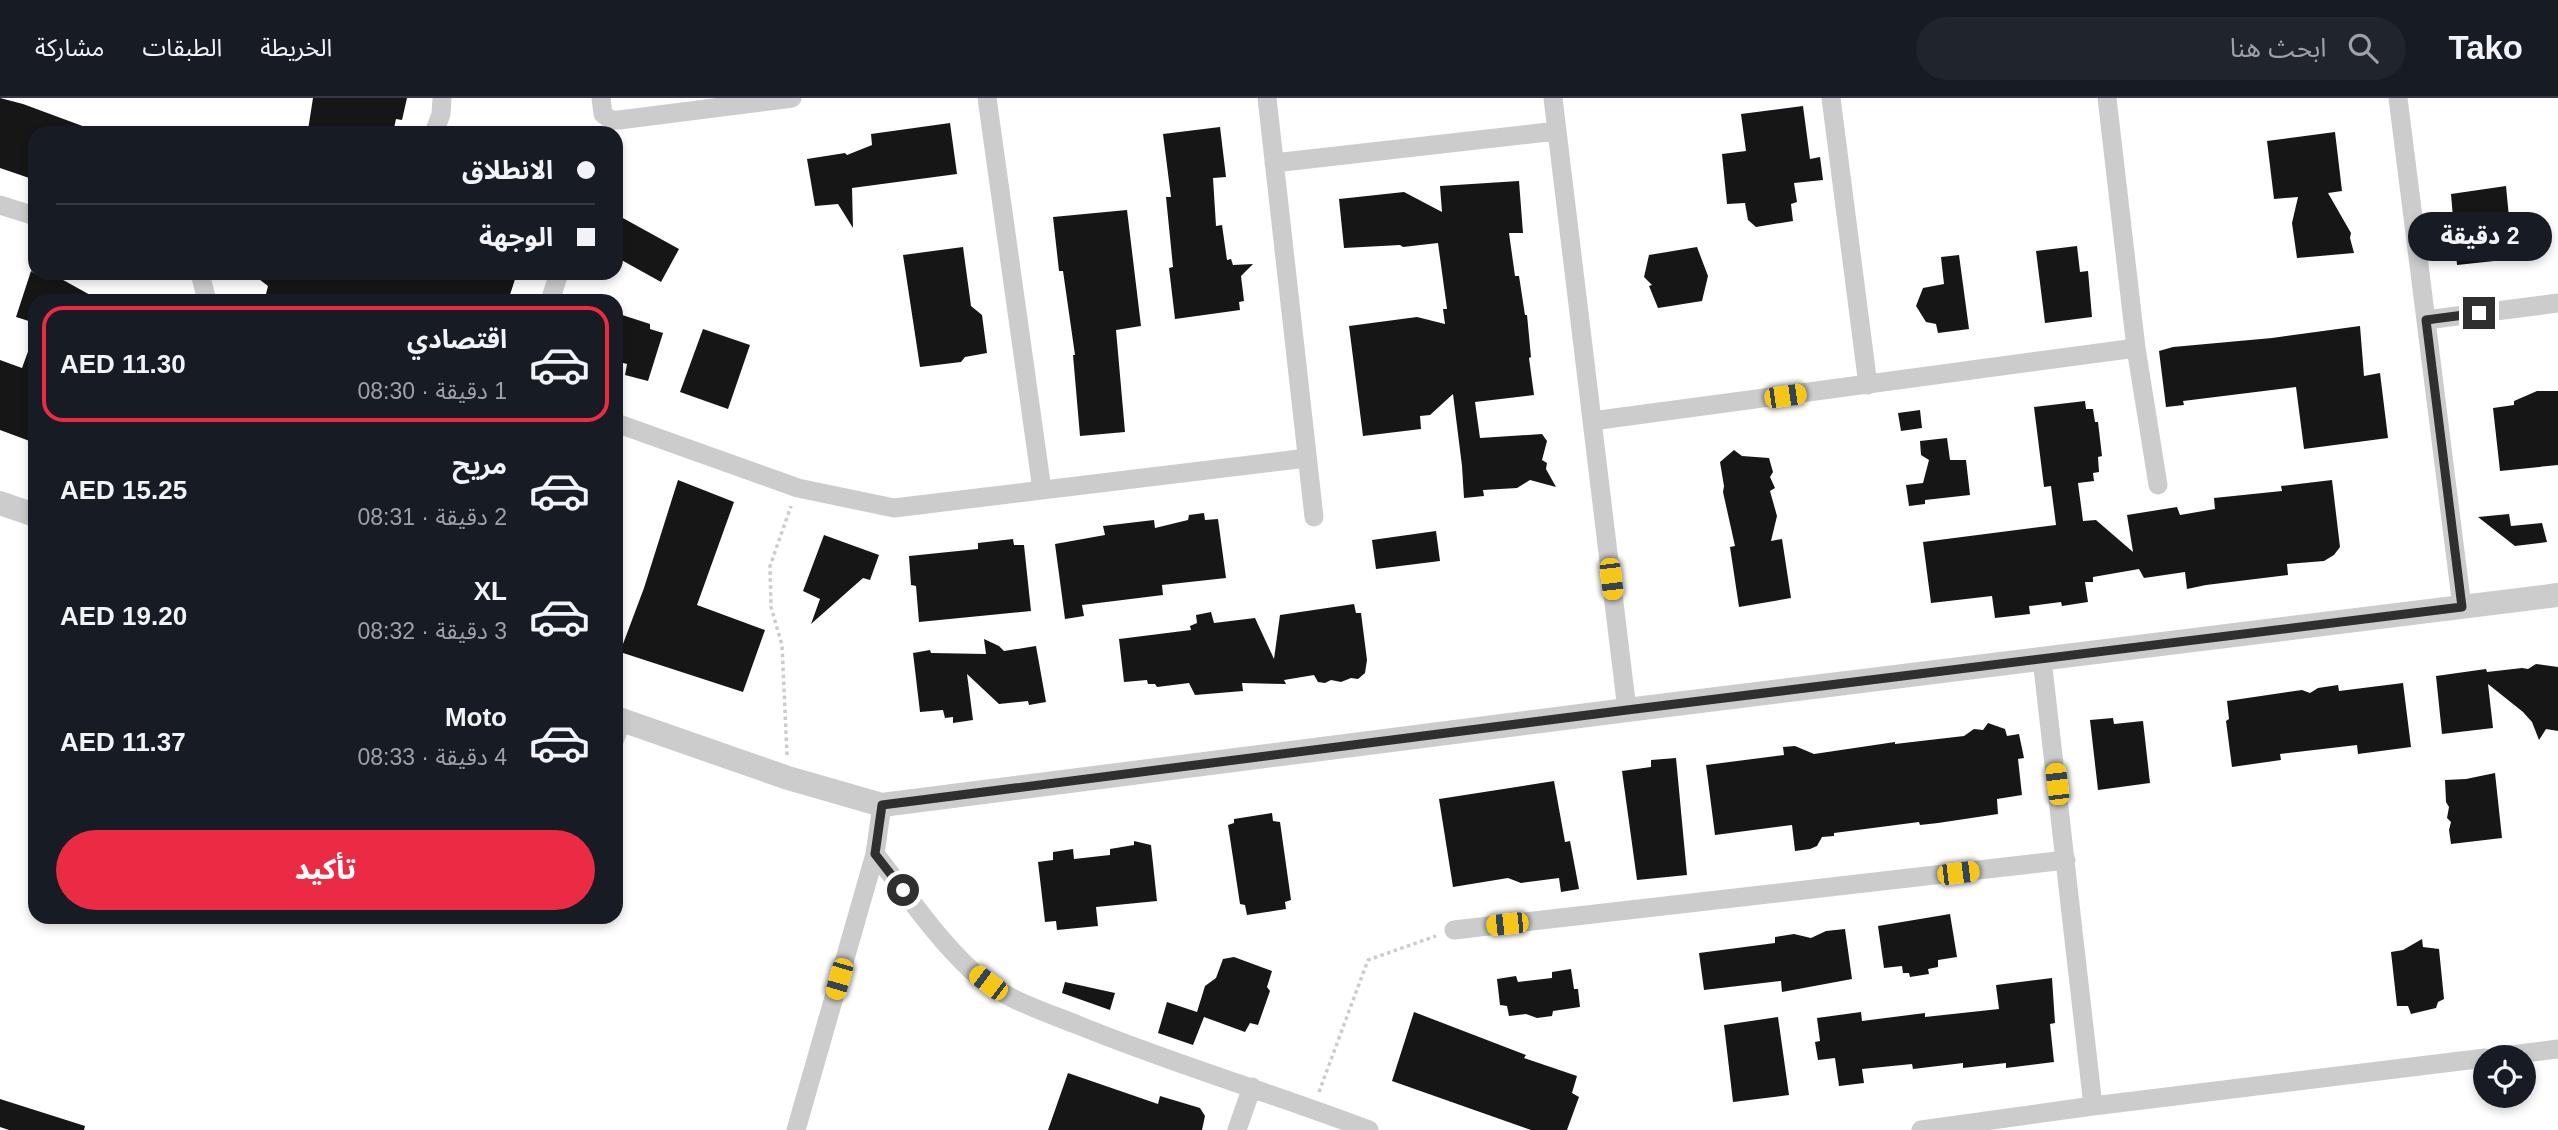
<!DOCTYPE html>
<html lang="ar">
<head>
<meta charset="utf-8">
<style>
  :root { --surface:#171b24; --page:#20242c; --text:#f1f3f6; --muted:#9ea1a6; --line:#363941; --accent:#eb2b43 }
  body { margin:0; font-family:Arial,"Noto Sans Arabic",sans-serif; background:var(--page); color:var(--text); direction:rtl; height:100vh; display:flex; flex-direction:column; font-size:26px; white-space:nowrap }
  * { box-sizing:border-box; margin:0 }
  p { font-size:23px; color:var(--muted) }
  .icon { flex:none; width:38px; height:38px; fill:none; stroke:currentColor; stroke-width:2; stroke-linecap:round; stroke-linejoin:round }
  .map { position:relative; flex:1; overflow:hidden; direction:ltr }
  .panel { position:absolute; left:28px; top:196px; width:595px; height:630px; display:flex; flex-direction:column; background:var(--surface); border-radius:21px; box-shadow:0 4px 10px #0003; direction:rtl }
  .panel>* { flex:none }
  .banner { position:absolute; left:28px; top:28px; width:595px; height:154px; border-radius:21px; box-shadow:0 4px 10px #0003; direction:rtl; display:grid; align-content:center; height:154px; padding:0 28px; background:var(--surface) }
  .fabs { position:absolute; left:2473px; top:947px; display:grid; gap:14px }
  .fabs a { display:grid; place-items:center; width:63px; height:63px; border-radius:50%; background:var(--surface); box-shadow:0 4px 10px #0003; font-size:35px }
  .end { position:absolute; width:32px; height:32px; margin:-16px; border:9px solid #2f2f2f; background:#fff; box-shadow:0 0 0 4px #fff }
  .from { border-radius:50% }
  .bubble { position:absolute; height:49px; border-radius:24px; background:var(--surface); box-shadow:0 4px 10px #0003; font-size:23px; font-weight:800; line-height:49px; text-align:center; direction:rtl }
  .car { position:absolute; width:21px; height:42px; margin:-21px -10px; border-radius:9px; box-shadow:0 0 5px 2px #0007; background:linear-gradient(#f5c518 24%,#345 0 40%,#f5c518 0 76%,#345 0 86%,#f5c518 0) }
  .banner b { display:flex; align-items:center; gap:24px; height:66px; font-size:26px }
  .banner b+b { border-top:2px solid var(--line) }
  .banner i { width:18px; height:18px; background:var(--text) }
  ul { padding:12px 0 0; list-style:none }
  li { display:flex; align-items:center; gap:21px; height:116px; margin:0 14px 10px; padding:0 14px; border:4px solid transparent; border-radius:21px }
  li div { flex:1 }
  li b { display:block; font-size:26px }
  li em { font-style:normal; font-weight:800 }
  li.active { border-color:var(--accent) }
  li>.icon { width:63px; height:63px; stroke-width:1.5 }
  .cta { display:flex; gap:14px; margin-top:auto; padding:14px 28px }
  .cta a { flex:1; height:80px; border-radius:42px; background:var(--accent); color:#fff; font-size:28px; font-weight:800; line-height:80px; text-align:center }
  header { display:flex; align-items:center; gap:42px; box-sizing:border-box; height:98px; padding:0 35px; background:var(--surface); border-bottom:2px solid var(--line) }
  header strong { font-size:33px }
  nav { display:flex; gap:38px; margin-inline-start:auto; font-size:24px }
  .search { width:490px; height:63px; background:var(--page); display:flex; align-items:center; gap:18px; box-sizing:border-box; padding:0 24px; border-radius:38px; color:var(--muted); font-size:26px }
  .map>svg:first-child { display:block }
  .building { fill:#161616 }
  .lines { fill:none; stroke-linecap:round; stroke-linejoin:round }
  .path { stroke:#ccc; stroke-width:3.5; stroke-dasharray:3.5 3.5; stroke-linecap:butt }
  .service { stroke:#ccc; stroke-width:10 }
  .minor { stroke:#ccc; stroke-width:19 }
  .tertiary { stroke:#ccc; stroke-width:24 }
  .route { stroke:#2f2f2f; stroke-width:9 }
</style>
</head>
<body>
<header>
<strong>Tako</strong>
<div class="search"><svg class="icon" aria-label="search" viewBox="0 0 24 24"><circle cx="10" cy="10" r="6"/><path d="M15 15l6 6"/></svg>ابحث هنا</div>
<nav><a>الخريطة</a><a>الطبقات</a><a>مشاركة</a></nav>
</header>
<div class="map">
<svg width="2558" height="1032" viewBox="0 0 2558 1032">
  <rect width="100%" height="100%" fill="#fff"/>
  <!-- building -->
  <path class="building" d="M0,0L23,6L96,33V35H35V82L0,70Z
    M313,0H407L402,22L396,21L393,35H316L308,32Z
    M1803,8L1810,61L1820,59L1823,82L1794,85L1797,104L1791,106L1793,123L1756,129L1748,122L1745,105L1727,106L1722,56L1746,53L1741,16Z
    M950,25L957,76L852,90L853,130L838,106L815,108L807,61L845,55L847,57L872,47L871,36Z
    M1220,29L1226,79L1213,80L1216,128L1222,127L1227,162L1231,161L1233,167L1253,166L1241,178L1244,203L1239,204L1240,212L1175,221L1169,170L1173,169L1166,99H1171L1163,36Z
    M2335,34L2342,93L2328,95L2351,135L2350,140L2354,155L2297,160L2292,125L2298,99L2274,101L2267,43Z
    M1519,83L1523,135H1509L1515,178H1519L1525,217H1527L1531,259L1529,260L1534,297L1475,304L1480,340L1542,336L1547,343L1542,362L1547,365L1546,371L1556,389L1530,382L1517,390L1483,392L1484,398L1464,400L1462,368L1453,296L1430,317L1420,318L1421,331L1363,338L1349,228L1417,219L1445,226L1443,211H1447L1438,145L1403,149L1400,147L1344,150L1339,101L1404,94L1442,114L1440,88Z
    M2506,88L2513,161L2457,167L2451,96Z
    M1127,112L1141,228L1116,232L1125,334L1080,338L1073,257H1075L1063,173H1059L1053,119Z
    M621,119L679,151L661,184L616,159V129Z
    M2077,148L2080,174L2088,173L2092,219L2045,225L2036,153Z
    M963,149L971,208L982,217L987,255L965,259L961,264L920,269L903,157Z
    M1697,149L1708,178L1702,203L1658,210L1649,188L1652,187L1644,179L1649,157Z
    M1959,157L1969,231L1938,235L1936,226L1926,224L1916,208L1923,190L1944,186L1941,159Z
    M31,173L35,176L56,178L101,203H35V225L16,219Z
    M251,175H517L508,203H271L272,199L266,196L268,188Z
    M616,215L650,226V231L663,235L648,283L625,277L627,266L616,263Z
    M2360,228L2364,278L2380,275L2388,340L2304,351L2296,289L2183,303L2184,307L2166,309L2159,253L2173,249L2272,240Z
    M703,231L750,247L728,311L680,294Z
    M33,240L35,241V345L0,332V262L22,270Z
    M2537,293H2558V367L2500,373L2493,310L2514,307V303Z
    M2085,303L2086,311H2093L2095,324H2098L2102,358L2098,359L2099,374L2093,375L2094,383L2078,385L2083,423L2096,422L2133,454L2127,417L2177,409L2180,417L2215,411L2214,400L2282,393L2281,388L2332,382L2340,449L2334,457L2324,463L2287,466L2288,477L2206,487L2187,491L2185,474L2144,480L2139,471L2093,479V484H2085L2088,504L2062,508L2061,504L2029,508L2030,516L1995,520L1992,498L1931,505L1923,444L2056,427L2051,388L2044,389L2034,309Z
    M1920,312L1922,330L1901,333L1898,315Z
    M1947,340L1950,362H1966L1970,397L1925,402V406L1909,408L1906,387L1923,385L1929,362L1921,357L1920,343Z
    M1734,352L1742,358L1769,360L1773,374L1770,379L1775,390L1770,393L1777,418L1771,443L1782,441L1791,500L1739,509L1730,449L1735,448L1723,394L1724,388L1720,364Z
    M678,382L734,404L697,507L765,532L743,594L620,554L644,490Z
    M1204,415L1205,422L1218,421L1226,480L1162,487L1163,497L1082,507L1084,518L1065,521L1055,446L1105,437L1103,428L1154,422L1155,430L1188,422L1189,417Z
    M2509,416L2511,428L2542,425L2547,444L2515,448L2478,419Z
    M1436,433L1440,463L1376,471L1372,442Z
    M824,437L879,457L870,482L863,480L811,526L820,501L803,493Z
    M1013,441L1014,447H1024L1031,513L919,524L916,488L911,487L909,458L978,451V445Z
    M1354,506L1356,515H1361L1367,562L1365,575L1358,581L1351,580L1341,584L1331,582L1325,585L1318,584L1314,577L1284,582L1286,586L1242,585L1243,593L1195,597L1189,585L1157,589L1155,586H1148L1147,582L1124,584L1119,541L1191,532L1190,528L1197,525L1196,517L1211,514L1214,525L1255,520L1274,561L1280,517Z
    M984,541L999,548L1004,553L1036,548L1046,604L1029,607L1028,603L999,606L967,576L973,622L953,625V619L945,620L943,612L920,614L913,555L930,552L931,555L986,556Z
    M2536,566L2558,569V633L2546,631L2539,642L2532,624L2523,614L2488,586L2493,630L2442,636L2436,578L2486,571L2487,574L2522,570L2528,571Z
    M2403,585L2411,649L2358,656L2357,647L2280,656L2281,662L2232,669L2226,623L2229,621L2227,603L2302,592L2310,595L2318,590L2338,587L2339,593Z
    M2113,620L2114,626L2143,623L2150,685L2098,692L2090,622Z
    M1988,625L2005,631L2007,638L2019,636L2024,660L2018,661L2022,697L1997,701L1998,716L1938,725L1920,727L1919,724L1834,735V738L1822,739L1817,748L1810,751L1795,753L1792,727L1715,737L1706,667L1784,657L1783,649L1795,648L1814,656L1895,644V646L1964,638L1974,631L1983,632Z
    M1676,660L1687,777L1637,782L1622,673L1651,669V662Z
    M2495,675L2502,740L2451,746L2449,732L2451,724L2447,720L2449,709L2446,704L2445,682L2466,681Z
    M1554,683L1565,744L1570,743L1579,791L1561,794L1559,780L1521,785L1508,780L1453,789L1439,701Z
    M1272,715L1273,723L1280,724L1291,802L1285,804L1286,811L1247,817L1245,807L1240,806L1228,727L1234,725V721Z
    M1134,743L1151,747L1157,803L1096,809L1098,828L1057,832L1056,823L1045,824L1038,764L1053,762V754L1073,751L1074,761L1110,757V751L1134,747Z
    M1950,816L1957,859L1938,862V869L1928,871L1929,876L1910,879L1909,875H1903L1902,868L1884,870L1878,828Z
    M1845,831L1852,881L1782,894L1781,883L1704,892L1699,855L1775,845V839L1794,836L1811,840L1826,833Z
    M2422,841L2423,849L2439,851L2444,901L2438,904L2436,910L2411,916L2408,908H2397L2391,854L2403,852Z
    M1234,859L1272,873L1267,889L1270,893L1258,927L1250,925L1245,934L1204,919L1193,947L1158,935L1167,904L1197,914L1205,888L1216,880L1223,861Z
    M1571,871L1574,891H1578L1580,909L1553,913L1552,918L1537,920L1526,916L1509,918L1507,908L1500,907L1497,881L1516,878L1518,884L1552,880V874Z
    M2052,880L2055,925L2050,926L2054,964L2006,970V965L1963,970V965L1913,971L1912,966L1862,971L1864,985L1839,988L1835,960L1818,962L1815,944L1820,943L1817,920L1861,914L1862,923L1925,915V919L1999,911L1996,887Z
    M1065,884L1115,895L1110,912L1062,895Z
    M1414,914L1526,957L1524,960L1577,978L1572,995L1579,999L1567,1032H1531L1392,983Z
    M1778,919L1789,997L1733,1004L1724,927Z
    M1068,975L1158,1006L1160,998L1200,1010L1205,1018L1202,1032H1048Z
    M0,1001L85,1028L84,1032H9L0,1029Z"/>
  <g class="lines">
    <!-- path -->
    <path class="path" d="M787,657L782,547L771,509L770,468L791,408
      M1319,994L1368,862L1436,838"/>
    <!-- service -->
    <path class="service" d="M616,651L626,624"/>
    <!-- minor -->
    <path class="minor" d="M601,0L603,16L611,22H619L792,0
      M987,0L1042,392
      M1267,0L1314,419
      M1553,0L1627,612
      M1831,0L1868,287
      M2107,0L2136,250L2158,387
      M2398,0L2462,509
      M434,35L441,16L442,0
      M1274,65L1557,33
      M0,107L35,118
      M200,175L207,203
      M550,203L559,175
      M2426,222L2558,205
      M1592,323L2136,250
      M616,325L798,390L894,410L1307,360
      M2042,561L2093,1008
      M875,756C906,795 934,837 970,871C1000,900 1040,912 1078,927C1173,966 1272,995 1369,1032
      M1454,832L2066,762
      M2495,959L2558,951
      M796,1032L875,756L882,707
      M1237,1032L1252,989
      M1921,1032L2093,1008L2485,960"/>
    <!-- tertiary -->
    <path class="tertiary" d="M0,405L35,417
      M616,620L788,680L882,707L1627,612L2558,497"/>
  </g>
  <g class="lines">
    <!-- route -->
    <path class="route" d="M903,792L875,756L882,707L1627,612L2462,509L2426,222L2479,215"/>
  </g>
</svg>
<div class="fabs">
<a><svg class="icon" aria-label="locate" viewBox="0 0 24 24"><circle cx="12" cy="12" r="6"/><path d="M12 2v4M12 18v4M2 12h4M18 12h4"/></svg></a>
</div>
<i class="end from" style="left:903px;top:792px"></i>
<i class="end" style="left:2479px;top:215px"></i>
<div class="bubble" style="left:2408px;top:114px;width:144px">2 دقيقة</div>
<i class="car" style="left:1785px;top:298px;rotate:82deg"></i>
<i class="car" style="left:1611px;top:481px;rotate:173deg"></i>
<i class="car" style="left:2057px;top:686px;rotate:353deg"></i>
<i class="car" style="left:1958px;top:775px;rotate:83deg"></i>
<i class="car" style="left:1507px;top:826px;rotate:264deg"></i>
<i class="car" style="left:839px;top:881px;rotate:196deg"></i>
<i class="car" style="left:988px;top:885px;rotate:307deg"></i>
<div class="banner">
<b><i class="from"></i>الانطلاق</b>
<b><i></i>الوجهة</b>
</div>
<section class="panel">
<ul>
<li class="active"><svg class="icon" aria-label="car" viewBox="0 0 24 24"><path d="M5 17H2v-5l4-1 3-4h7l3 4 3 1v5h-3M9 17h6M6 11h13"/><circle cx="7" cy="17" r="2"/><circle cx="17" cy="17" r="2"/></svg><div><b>اقتصادي</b><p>1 دقيقة · 08:30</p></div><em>AED 11.30</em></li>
<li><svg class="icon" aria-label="car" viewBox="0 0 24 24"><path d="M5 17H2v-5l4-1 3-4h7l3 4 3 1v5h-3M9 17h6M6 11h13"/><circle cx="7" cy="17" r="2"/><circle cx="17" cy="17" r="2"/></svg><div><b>مريح</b><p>2 دقيقة · 08:31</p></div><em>AED 15.25</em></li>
<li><svg class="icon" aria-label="car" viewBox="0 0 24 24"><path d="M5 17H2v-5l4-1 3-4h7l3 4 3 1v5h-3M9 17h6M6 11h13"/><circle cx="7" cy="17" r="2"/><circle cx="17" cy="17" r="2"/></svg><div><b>XL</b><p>3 دقيقة · 08:32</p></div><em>AED 19.20</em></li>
<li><svg class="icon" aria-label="car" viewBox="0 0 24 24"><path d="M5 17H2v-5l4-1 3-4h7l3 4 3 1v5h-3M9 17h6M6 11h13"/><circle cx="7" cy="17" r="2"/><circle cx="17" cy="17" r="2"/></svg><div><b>Moto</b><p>4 دقيقة · 08:33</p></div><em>AED 11.37</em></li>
</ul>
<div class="cta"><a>تأكيد</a></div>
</section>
</div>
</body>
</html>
